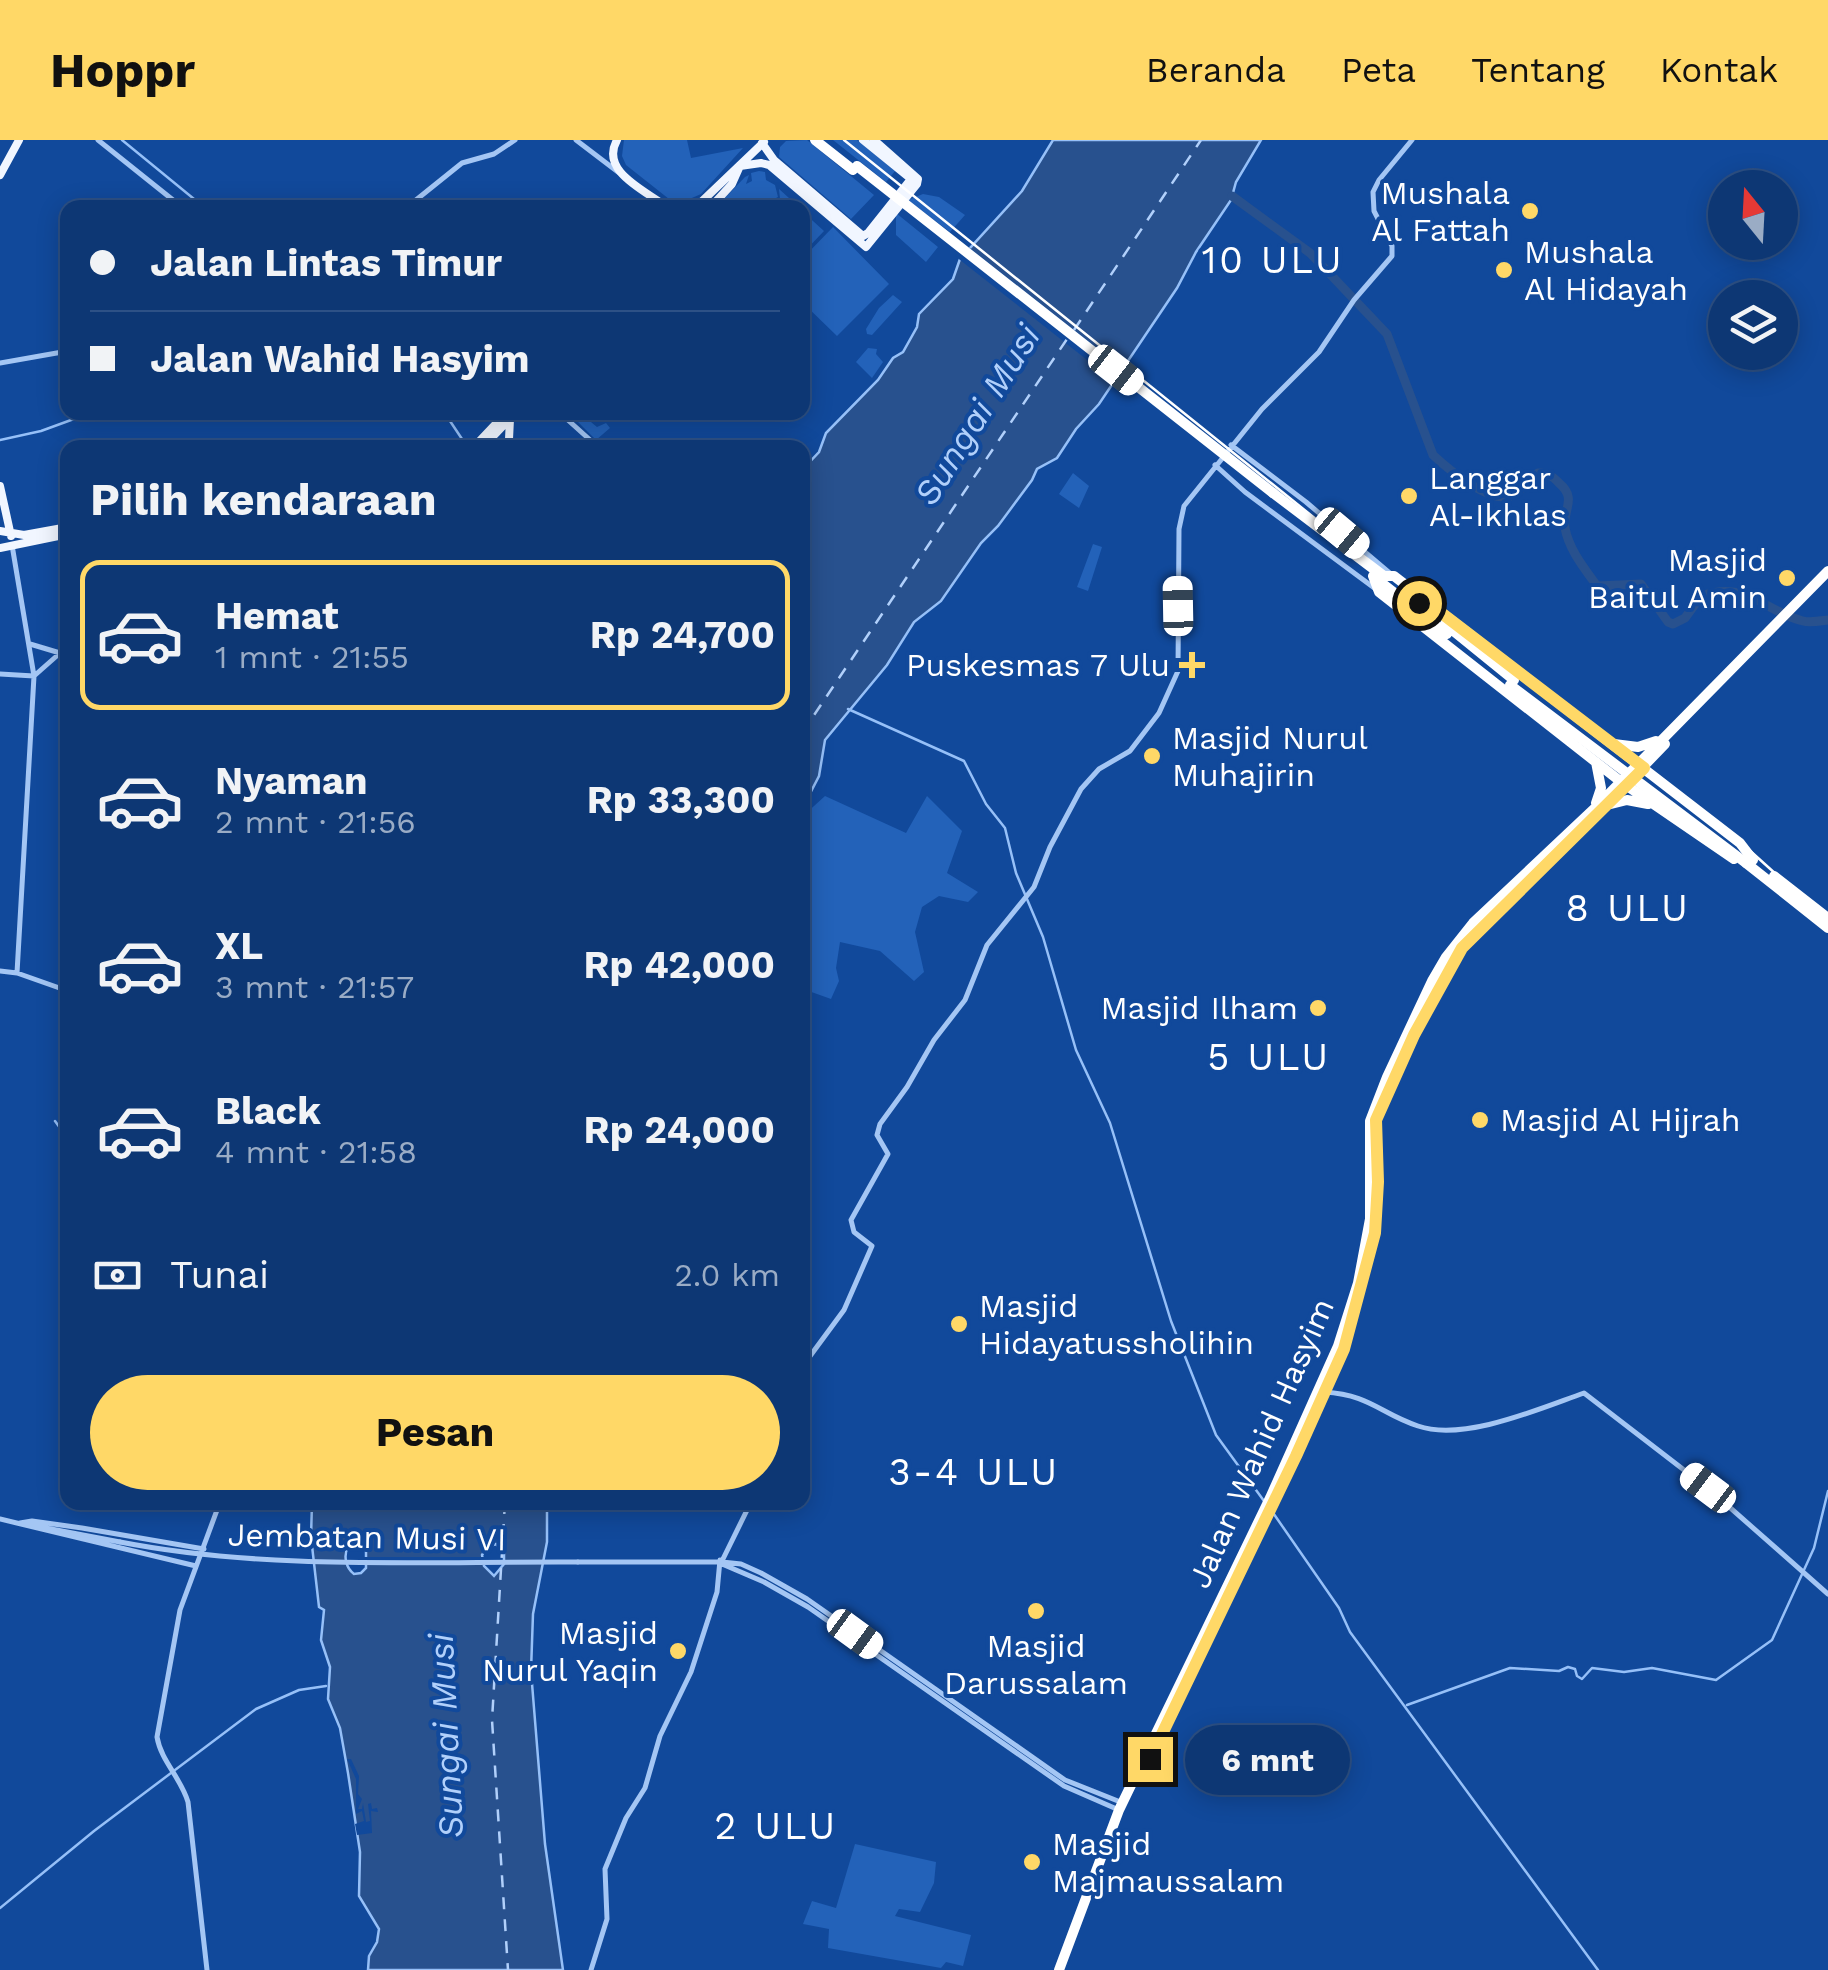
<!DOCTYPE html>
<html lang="id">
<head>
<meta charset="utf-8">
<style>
  :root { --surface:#0d3774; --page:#163f79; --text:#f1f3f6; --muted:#9aacc5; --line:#2d5186; --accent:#ffd867 }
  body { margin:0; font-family:"Work Sans",sans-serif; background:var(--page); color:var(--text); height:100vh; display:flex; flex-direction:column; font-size:38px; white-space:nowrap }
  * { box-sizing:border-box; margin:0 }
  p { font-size:32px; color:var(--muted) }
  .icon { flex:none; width:55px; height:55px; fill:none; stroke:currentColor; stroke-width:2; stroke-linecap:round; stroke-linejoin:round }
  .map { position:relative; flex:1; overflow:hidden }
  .drawer { position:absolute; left:60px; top:300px; width:750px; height:1070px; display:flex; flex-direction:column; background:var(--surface); border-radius:20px; box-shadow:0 5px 25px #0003,0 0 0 2px var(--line) }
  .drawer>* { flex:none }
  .guide { position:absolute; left:60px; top:60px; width:750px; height:220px; border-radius:20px; box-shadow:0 5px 25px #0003,0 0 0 2px var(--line); display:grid; align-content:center; height:220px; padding:0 30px; background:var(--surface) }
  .needle { width:65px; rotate:342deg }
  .tools { position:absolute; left:1708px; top:30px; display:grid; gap:20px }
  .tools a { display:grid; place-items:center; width:90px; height:90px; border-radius:50%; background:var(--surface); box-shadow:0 5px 25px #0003,0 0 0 2px var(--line); font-size:50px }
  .end { position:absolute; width:45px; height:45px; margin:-22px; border:12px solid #ffd867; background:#111; box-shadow:0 0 0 5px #111 }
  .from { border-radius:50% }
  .bubble { position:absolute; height:70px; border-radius:35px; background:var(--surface); box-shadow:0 5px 25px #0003,0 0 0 2px var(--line); font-size:32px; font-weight:700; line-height:70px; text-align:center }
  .car { position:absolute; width:30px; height:60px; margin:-30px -15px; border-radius:12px; box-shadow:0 0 8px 2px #0007; background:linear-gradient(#fff 24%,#345 0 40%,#fff 0 76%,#345 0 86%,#fff 0) }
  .guide b { display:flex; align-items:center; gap:35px; height:95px; font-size:38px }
  .guide b+b { border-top:2px solid var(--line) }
  .guide i { width:25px; height:25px; background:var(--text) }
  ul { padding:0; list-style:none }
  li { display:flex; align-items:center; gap:30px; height:150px; margin:0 20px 15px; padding:0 10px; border:5px solid transparent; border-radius:20px }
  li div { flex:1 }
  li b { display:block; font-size:38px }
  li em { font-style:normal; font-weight:700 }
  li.current { border-color:var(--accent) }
  li>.icon { width:90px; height:90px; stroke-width:1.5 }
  h2 { padding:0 30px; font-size:45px; line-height:120px }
  .pay { display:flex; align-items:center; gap:25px; height:110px; padding:0 30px; font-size:38px }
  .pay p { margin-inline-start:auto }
  .button { display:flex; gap:20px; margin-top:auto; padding:20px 30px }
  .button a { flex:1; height:115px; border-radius:60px; background:var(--accent); color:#111; font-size:40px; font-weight:700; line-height:115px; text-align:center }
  header { display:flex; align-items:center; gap:60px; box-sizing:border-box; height:140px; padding:0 50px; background:var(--accent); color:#111 }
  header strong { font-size:48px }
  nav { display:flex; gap:55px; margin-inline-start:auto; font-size:35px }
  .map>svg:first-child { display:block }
  .green { fill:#2362b9 }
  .water { fill:#28518e; stroke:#96c0f8; stroke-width:2.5; fill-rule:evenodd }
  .pier { fill:#11499b }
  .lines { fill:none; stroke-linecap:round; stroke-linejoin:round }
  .stream { stroke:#96c0f8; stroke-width:2.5 }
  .river { stroke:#28518e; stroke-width:9 }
  .ferry { stroke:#b1d0fb; stroke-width:2.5; stroke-dasharray:12 10; stroke-linecap:butt }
  .minor { stroke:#a4c6f4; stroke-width:5 }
  .major { stroke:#f1f6ff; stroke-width:8 }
  .highway { stroke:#fff; stroke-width:10 }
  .tram { stroke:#fff; stroke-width:2.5 }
  .minor-bridge { stroke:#a4c6f4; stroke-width:5 }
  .highway-bridge { stroke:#fff; stroke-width:10 }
  .route { stroke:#ffd867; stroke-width:12 }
  .poi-dot { fill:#ffd867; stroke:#11499b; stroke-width:4 }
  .labels { text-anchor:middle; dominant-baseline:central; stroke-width:8; stroke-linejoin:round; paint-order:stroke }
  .poi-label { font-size:32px; fill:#fff; stroke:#11499b; text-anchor:start }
  .street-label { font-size:32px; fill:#fff; stroke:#11499b }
  .water-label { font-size:35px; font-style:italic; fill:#b1d0fb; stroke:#11499b }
  .quarter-label { font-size:38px; letter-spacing:2.5px; fill:#fff; stroke:#11499b }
</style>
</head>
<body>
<header>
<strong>Hoppr</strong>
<nav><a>Beranda</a><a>Peta</a><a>Tentang</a><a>Kontak</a></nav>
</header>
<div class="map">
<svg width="1828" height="1830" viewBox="0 0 1828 1830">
  <rect width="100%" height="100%" fill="#11499b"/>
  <!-- green -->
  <path class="green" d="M624,0H687L691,18L743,8L701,54L685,61L669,59L626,25L622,16Z
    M807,0L874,55L851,79L779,17L780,7L786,1Z
    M833,0H857L895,31L886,42Z
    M759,31L765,32L766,40L775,45L778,57L772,60L780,59L779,49L799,67H718L723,66L722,61L745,37L749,35L746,44L752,41L751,33Z
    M923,54L939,57L965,75L950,92L908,60Z
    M802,71L824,91L803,113H802Z
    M896,73L938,107L926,122L896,95Z
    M833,87L889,144L837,196L802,162L803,118Z
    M893,155L902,162L872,195L867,194L866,189L879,168Z
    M868,208L877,209L876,214L883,222L872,238L856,222Z
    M569,273H580L597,287L606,283L610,288L596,300Z
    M1073,333L1089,346L1079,368L1059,354Z
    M1093,404L1102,407L1088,451L1077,447Z
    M825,656L906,693L927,656L962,691L947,733L978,752L968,762L939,756L922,767L915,792L924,832L914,841L880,811L840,802L836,828L839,841L831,859L803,849V676Z
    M855,1704L936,1722L934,1743L920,1772L899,1769L895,1776L971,1795L963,1826L946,1822L941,1828L828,1808L829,1789L803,1784L812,1761L836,1768Z"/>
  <!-- water -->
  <path class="water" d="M1053,0H1261L1236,42L1231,60L1196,112L1177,148L1099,264L1076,289L1057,318L1037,329L1032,340L998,386L981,403L941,461L914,482L887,525L825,600L819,636L803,667V329L819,312L826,293L878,240L893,218L903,212L917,187L919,174L953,139L960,119L1022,51Z
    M312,1363H547V1402L533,1474L531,1531L545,1704L563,1830H368L369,1816L377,1802L379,1789L359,1756L360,1712L348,1633L340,1588L328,1559L330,1527L321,1500L324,1470L319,1467L311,1397ZM357,1401L366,1411V1428L361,1433L354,1434C346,1428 343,1416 348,1407ZM496,1404L504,1412V1424L494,1436L484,1426L482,1415L487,1407Z"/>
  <!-- pier -->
  <path class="pier" d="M966,105L1128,232L1119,245L955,116Z
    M361,1417H487L489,1425L361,1424Z
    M347,1619H351L359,1636L358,1654L362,1659L358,1669H362L363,1663L366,1682L370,1681L368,1664L371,1663L372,1669L377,1668L378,1672L371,1671L372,1693L357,1695L355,1684L364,1681L362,1671L356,1674V1639Z"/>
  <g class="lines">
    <!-- stream -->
    <path class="stream" d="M122,0L205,68
      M444,272L468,308
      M0,300L41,291L93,272
      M848,569L964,621L986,664L1005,688L1016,733L1043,797L1076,910L1110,983L1171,1181L1216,1295L1264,1361
      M55,981L68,999
      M1269,1367L1339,1468L1350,1492L1598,1830
      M1407,1565L1510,1528L1559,1531L1568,1527L1575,1529L1577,1536L1582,1539L1592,1528L1624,1532L1652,1528L1716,1540L1772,1500L1814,1408L1828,1351
      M0,1768L94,1691L256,1569L299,1550L326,1546"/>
    <!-- river -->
    <path class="river" d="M1232,56L1310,113L1387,194L1433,315C1448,329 1492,366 1513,355C1523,350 1529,339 1538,333C1549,333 1552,336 1559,343C1578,359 1562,370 1565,388C1569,410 1585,429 1597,446L1641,444L1668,482L1673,484L1685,478L1701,456C1748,440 1763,471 1803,481C1810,483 1820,481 1828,480"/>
    <!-- ferry -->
    <path class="ferry" d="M1074,190L1201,0
      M802,593L1069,196
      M505,1362L492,1580L508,1830"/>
    <!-- minor -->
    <path class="minor" d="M98,0L183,68
      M576,0L618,32
      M406,68L462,23L494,14L515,0
      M0,223L68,211
      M559,272L599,308
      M1231,305L1306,362L1392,435
      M1215,325L1245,352L1377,450
      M12,405L34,536L17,833
      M30,504L60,513
      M0,534L34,536L68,506
      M0,831L17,833L68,851
      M802,1227L844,1170L872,1106L854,1092L851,1080L888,1014L877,995L880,984L907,947L934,900L965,860L987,805L1034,747L1050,707L1081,649L1099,629L1130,611L1159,573L1178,531L1179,389L1184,366L1262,269L1319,212L1354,160L1392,116V106L1374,71L1373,52L1379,40L1412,0
      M1324,1252C1371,1255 1379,1273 1418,1286C1464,1302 1541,1268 1584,1253L1710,1350L1828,1454
      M0,1379L196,1426
      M20,1383L32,1381L82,1388L204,1409
      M25,1384L120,1402
      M722,1421L751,1362
      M578,1422H718
      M722,1422L741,1424L761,1433L807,1459L1065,1640L1123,1663
      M722,1424L764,1442L808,1467L1064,1646L1119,1670
      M207,1830L188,1662C181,1638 161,1621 157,1597L180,1470L220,1362
      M591,1830L607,1779L605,1729L626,1678L645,1648L660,1596L691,1532L717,1452L720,1420"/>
    <!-- major -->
    <path class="major" d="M617,0C599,32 647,51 668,68
      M762,3L774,20L863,96L868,93L911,39L863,0
      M0,35L19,0
      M695,68L764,2
      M710,68L732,44L740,26L761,23L769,25L866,107L917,44L918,39L874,0
      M509,299L510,279
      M473,308L507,272
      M482,308L516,272
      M0,346L11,396
      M0,391L24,395L68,387
      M0,408L68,394"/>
    <!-- highway -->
    <path class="highway" d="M815,0L853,30
      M1273,353L1384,437
      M1373,436L1379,452L1620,641L1734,719
      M1383,436H1394L1740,703L1753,720
      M1374,437L1447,494
      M1445,484L1514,540
      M1614,604L1638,607L1656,601
      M1596,622L1601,648L1596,663
      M1611,660L1665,604
      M1611,664L1627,660L1648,664
      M1746,723L1828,788
      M1774,736L1828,778
      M1401,922L1444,836L1462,808L1571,700
      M1059,1830L1119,1670L1270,1358L1338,1206L1358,1143L1370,1079V981L1387,937L1432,841L1446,817L1473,783L1594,669L1828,431"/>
    <!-- tram -->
    <path class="tram" d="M844,0L1322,384L1747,708L1828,781"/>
    <!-- minor-bridge -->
    <path class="minor-bridge" d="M120,1402C270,1431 426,1421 578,1422"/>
    <!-- highway-bridge -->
    <path class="highway-bridge" d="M857,26L1273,353
      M1510,545L1746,723"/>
  </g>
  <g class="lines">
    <!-- route -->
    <path class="route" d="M1150,1619L1296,1316L1344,1209L1375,1093L1378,1042L1376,980L1414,895L1462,808L1644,628L1427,462L1419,463"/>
  </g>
  <!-- markers -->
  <g class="poi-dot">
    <circle cx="1530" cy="71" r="10"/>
    <circle cx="1504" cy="130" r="10"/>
    <circle cx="1409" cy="356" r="10"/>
    <circle cx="1787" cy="438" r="10"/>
    <path d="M1187 510h10v10h10v10h-10v10h-10v-10h-10v-10h10z"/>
    <circle cx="1152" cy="616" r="10"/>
    <circle cx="1318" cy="868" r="10"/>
    <circle cx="1480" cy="980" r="10"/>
    <circle cx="959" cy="1184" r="10"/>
    <circle cx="1036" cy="1471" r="10"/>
    <circle cx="678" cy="1511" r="10"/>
    <circle cx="1032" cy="1722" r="10"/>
  </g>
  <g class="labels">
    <!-- poi labels -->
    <g class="poi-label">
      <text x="1510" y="53" text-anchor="end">Mushala<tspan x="1510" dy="37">Al Fattah</tspan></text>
      <text x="1524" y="112">Mushala<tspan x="1524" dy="37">Al Hidayah</tspan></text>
      <text x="1429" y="338">Langgar<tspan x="1429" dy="37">Al-Ikhlas</tspan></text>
      <text x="1767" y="420" text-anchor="end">Masjid<tspan x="1767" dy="37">Baitul Amin</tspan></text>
      <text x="1170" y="525" text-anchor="end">Puskesmas 7 Ulu</text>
      <text x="1172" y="598">Masjid Nurul<tspan x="1172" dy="37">Muhajirin</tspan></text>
      <text x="1298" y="868" text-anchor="end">Masjid Ilham</text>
      <text x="1500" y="980">Masjid Al Hijrah</text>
      <text x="979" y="1166">Masjid<tspan x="979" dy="37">Hidayatussholihin</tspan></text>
      <text x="658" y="1493" text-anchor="end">Masjid<tspan x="658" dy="37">Nurul Yaqin</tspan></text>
      <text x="1036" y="1506" text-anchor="middle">Masjid<tspan x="1036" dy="37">Darussalam</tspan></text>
      <text x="1052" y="1704">Masjid<tspan x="1052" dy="37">Majmaussalam</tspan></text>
    </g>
    <!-- street labels -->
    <g class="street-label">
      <text transform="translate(1261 1303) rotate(-66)">Jalan Wahid Hasyim</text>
      <text transform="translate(367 1397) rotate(1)">Jembatan Musi VI</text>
    </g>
    <!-- water labels -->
    <g class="water-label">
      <text transform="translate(977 275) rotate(-58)">Sungai Musi</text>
      <text transform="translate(446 1596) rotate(-93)">Sungai Musi</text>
    </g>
    <!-- quarter labels -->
    <g class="quarter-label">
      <text x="1273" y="120">10 ULU</text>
      <text x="1628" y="768">8 ULU</text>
      <text x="1269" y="917">5 ULU</text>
      <text x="974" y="1332">3-4 ULU</text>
      <text x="776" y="1686">2 ULU</text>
    </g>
  </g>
</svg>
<div class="tools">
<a><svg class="needle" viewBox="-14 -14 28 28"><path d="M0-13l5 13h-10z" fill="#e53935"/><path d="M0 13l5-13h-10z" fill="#9aacc5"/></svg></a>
<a><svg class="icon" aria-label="layers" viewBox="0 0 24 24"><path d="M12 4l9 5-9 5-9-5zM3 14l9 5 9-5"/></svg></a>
</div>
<i class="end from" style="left:1419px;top:463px"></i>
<i class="end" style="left:1150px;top:1619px"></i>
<div class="bubble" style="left:1185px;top:1585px;width:165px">6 mnt</div>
<i class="car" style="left:1116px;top:230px;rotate:128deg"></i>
<i class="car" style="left:1342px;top:393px;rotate:130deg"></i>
<i class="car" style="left:1178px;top:466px;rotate:359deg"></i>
<i class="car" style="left:1708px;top:1348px;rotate:307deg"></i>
<i class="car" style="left:855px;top:1494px;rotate:126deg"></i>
<div class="guide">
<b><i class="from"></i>Jalan Lintas Timur</b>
<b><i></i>Jalan Wahid Hasyim</b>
</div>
<section class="drawer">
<h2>Pilih kendaraan</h2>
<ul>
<li class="current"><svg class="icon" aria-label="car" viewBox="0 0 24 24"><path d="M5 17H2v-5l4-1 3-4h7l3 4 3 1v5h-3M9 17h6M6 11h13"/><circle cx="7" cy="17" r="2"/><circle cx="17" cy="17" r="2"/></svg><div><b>Hemat</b><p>1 mnt · 21:55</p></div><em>Rp 24,700</em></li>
<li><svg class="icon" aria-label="car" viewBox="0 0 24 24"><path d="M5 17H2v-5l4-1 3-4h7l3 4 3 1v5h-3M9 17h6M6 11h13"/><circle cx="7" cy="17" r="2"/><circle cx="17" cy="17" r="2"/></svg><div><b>Nyaman</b><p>2 mnt · 21:56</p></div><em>Rp 33,300</em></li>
<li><svg class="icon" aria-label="car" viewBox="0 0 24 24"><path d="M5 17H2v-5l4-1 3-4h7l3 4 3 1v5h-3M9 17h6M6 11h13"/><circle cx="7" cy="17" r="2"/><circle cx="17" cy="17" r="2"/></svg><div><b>XL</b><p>3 mnt · 21:57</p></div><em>Rp 42,000</em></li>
<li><svg class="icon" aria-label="car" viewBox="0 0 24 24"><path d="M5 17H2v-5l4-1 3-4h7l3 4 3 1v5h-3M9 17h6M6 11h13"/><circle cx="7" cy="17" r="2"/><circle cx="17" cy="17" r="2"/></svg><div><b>Black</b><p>4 mnt · 21:58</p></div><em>Rp 24,000</em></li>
</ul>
<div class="pay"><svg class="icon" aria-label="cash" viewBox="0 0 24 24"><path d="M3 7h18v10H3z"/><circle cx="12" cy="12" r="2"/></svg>Tunai<p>2.0 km</p></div>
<div class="button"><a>Pesan</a></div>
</section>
</div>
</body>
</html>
